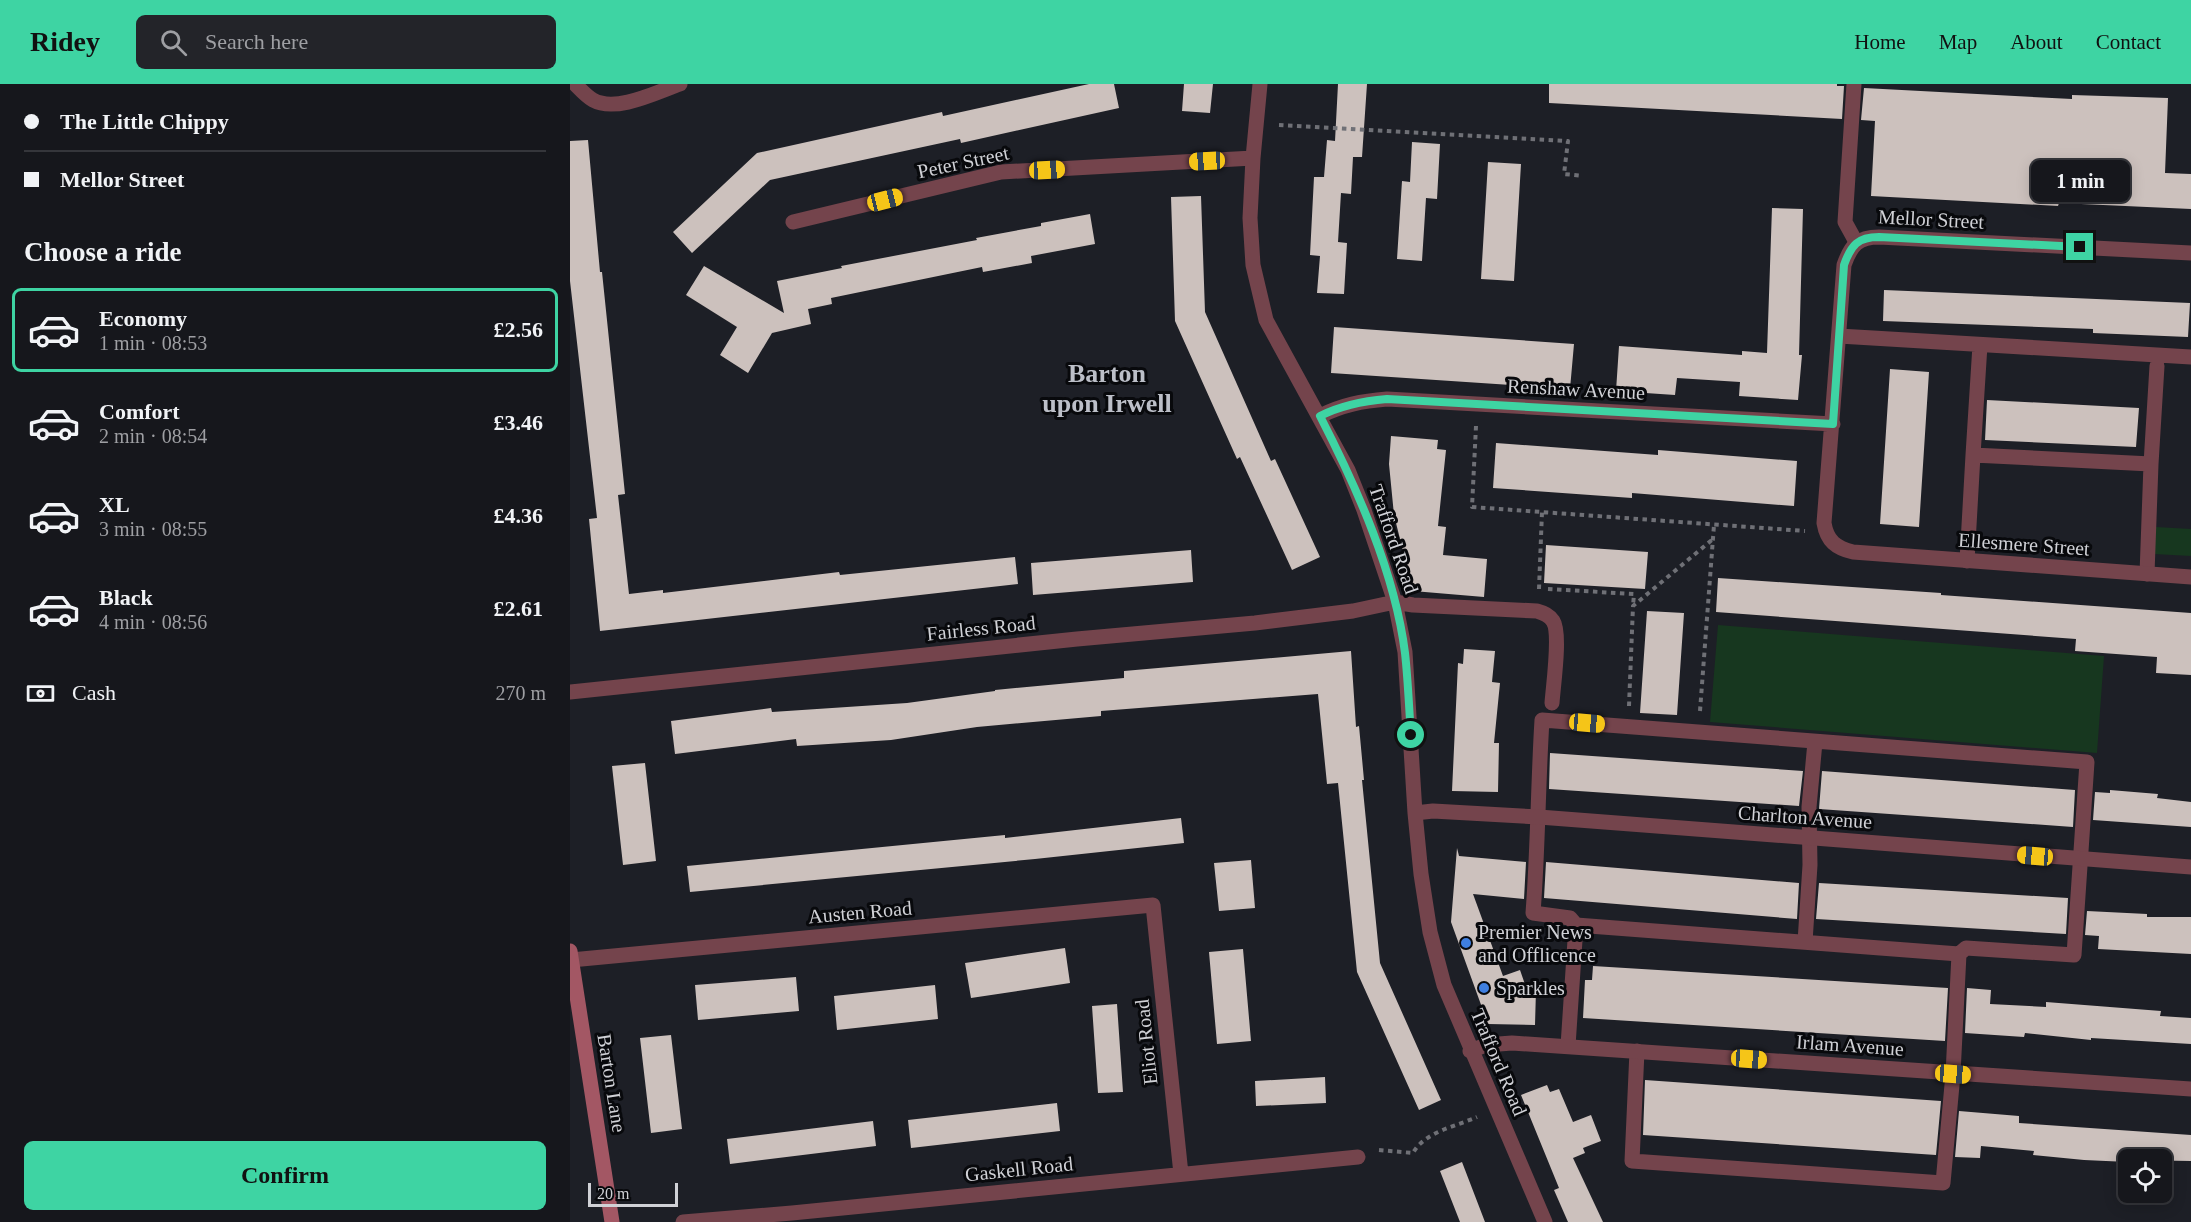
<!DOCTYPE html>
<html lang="en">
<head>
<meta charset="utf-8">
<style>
  :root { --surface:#16171c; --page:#232429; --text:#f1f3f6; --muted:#9e9fa3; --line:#35363b; --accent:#3ed4a3 }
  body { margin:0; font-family:Georgia,serif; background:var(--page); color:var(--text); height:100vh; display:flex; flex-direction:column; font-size:22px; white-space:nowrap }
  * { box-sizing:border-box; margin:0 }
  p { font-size:20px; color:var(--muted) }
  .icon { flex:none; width:33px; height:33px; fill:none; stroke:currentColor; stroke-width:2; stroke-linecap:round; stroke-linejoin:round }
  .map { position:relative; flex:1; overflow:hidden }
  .panel { display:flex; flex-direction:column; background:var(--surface); width:570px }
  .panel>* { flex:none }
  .hud { display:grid; align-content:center; height:132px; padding:0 24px; background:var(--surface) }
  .tools { position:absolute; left:1548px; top:1065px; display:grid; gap:12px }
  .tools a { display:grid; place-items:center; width:54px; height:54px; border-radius:9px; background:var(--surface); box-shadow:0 3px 15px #0003,0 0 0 2px var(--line); font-size:30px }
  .scale { position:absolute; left:18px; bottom:15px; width:90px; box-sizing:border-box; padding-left:6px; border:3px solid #d0d1d6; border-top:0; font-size:16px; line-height:21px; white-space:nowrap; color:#d0d1d6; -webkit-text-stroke:4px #08090c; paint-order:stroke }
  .end { position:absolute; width:27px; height:27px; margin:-14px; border:8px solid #3ed4a3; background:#111; box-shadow:0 0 0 3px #111 }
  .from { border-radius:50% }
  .bubble { position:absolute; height:42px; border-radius:9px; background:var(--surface); box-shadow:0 3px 15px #0003,0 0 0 2px var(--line); font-size:20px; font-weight:700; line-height:42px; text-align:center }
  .car { position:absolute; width:18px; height:36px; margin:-18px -9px; border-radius:8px; box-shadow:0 0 4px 2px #0007; background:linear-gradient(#f5c518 24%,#345 0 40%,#f5c518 0 76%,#345 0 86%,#f5c518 0) }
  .hud b { display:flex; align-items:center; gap:21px; height:57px; font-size:22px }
  .hud b+b { border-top:2px solid var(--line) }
  .hud i { width:15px; height:15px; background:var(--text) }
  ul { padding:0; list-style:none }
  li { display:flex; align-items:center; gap:18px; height:84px; margin:0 12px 9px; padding:0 12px; border:3px solid transparent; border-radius:9px }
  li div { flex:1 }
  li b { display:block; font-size:22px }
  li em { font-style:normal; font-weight:700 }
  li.current { border-color:var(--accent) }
  li>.icon { width:54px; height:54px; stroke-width:1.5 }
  h2 { padding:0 24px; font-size:27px; line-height:72px }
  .pay { display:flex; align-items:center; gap:15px; height:66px; padding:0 24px; font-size:22px }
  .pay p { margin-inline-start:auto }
  .button { display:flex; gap:12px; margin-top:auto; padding:12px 24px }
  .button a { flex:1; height:69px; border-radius:9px; background:var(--accent); color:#111; font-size:24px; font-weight:700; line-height:69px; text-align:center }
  header { display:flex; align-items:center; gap:36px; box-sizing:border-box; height:84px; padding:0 30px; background:var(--accent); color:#111 }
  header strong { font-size:28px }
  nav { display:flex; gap:33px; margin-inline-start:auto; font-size:21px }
  .search { width:420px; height:54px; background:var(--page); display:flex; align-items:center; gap:15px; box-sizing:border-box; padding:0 21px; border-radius:9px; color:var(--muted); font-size:22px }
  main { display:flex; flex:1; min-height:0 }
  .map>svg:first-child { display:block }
  .green { fill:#17371f }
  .building { fill:#ccc1bd }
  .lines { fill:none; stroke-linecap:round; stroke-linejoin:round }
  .path { stroke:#6f7076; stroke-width:4; stroke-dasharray:4.5 4.5; stroke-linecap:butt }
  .service { stroke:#74444c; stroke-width:15 }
  .minor { stroke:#74444c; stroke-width:15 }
  .secondary { stroke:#a35764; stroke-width:15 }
  .route { stroke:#3ed4a3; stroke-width:8 }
  .shop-dot { fill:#3f7fe0; stroke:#08090c; stroke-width:2 }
  .labels { text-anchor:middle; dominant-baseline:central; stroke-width:6; stroke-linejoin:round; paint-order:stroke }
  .street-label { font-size:20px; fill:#d0d1d6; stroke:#08090c }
  .poi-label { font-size:20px; fill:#d0d1d6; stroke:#08090c; text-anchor:start }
  .district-label { font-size:26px; font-weight:bold; fill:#bcbfc8; stroke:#08090c }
</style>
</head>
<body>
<header>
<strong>Ridey</strong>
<div class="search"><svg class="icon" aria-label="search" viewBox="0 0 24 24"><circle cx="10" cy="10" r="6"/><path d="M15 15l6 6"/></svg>Search here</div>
<nav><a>Home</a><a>Map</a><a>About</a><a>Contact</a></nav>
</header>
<main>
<section class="panel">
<div class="hud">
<b><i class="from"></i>The Little Chippy</b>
<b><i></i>Mellor Street</b>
</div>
<h2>Choose a ride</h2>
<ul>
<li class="current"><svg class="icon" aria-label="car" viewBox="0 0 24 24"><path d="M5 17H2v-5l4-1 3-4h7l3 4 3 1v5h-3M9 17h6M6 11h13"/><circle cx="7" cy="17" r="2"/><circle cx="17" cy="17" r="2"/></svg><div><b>Economy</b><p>1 min · 08:53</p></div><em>£2.56</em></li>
<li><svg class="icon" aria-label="car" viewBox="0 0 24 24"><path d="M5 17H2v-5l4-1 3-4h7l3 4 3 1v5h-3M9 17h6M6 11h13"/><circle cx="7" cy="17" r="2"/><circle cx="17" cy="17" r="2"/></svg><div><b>Comfort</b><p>2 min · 08:54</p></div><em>£3.46</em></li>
<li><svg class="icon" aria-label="car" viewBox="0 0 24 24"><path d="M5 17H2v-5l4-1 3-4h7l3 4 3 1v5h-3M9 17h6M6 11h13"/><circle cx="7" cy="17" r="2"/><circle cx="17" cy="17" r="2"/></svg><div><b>XL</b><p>3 min · 08:55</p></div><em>£4.36</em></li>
<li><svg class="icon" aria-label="car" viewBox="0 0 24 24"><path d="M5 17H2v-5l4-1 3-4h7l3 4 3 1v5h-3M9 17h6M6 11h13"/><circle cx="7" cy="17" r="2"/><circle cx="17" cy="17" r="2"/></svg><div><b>Black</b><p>4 min · 08:56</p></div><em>£2.61</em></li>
</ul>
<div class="pay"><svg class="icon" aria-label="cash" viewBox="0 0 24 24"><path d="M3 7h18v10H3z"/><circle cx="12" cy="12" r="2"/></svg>Cash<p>270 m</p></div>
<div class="button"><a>Confirm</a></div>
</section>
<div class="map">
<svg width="1621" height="1138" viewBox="0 0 1621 1138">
  <rect width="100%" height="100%" fill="#1d1f26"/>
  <!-- green -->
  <path class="green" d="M1586,443L1621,445V472L1584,470Z
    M1148,541L1534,572L1527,669L1140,638Z"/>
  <!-- building -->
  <path class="building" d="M519,0H544L549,24L391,59L390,55L200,96L122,169L103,148L187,69L372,28L373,32Z
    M614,0H643L640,29L612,27Z
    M768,0H797L792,73H783L781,110L771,109L768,158L777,159L774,210L747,209L750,172L740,171L744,93H754L757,56L765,57Z
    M979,0H1267V2H1274L1272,35L979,19Z
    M1294,4L1502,15V11L1598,14L1595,89L1621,90V125L1489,119L1488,122L1301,112L1305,37L1291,36Z
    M18,56L30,188H32L55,410L48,411L59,510L93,506V509L269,488L270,491L445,473L448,500L30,547L19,435L27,434L0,197V57Z
    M842,58L870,60L867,115L856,114L852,177L827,175L832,97L840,98Z
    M918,78L951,80L944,197L911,195Z
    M631,112L635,228L701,377L705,375L750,473L722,486L670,373L667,375L605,237L601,113Z
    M1202,124L1233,125L1229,271H1232L1228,316L1169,312L1170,298L1107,294L1105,311L1046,307L1049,262L1172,271V267L1197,269Z
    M520,130L525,160L461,172L462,179L413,188L412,183L261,214L262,220L238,225L241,240L202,249L178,289L150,271L167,243L116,211L134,182L214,229L207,197L272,184L271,182L407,156L406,154L471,142V139Z
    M1314,206L1620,219L1618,253L1523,249V245L1313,237Z
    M764,243L1004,260L1000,305L761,289Z
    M1320,285L1359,288L1349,443L1310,440Z
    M1417,316L1569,324L1566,363L1415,356Z
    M821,352L868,356L867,365L876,366L868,442L876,443L873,471L917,475L914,513L843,507L824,431L819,380Z
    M926,359L1088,371V366L1227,377L1224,422L1062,409V414L923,404Z
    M976,461L1078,468L1075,505L974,499Z
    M621,466L623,498L463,511L461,479Z
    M1148,494L1371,509V511L1621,529V591L1586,589L1587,573L1505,567L1506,555L1146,528Z
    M1077,527L1114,529L1107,631L1070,629Z
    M894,565L925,567L922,598L930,599L924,659H929L928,708L882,707L888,579L893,580Z
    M781,567L786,643L789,642L794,696H792L810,879L871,1016L849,1026L787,888L768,699L757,700L748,610L531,627V632L407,643L321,656L227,662L226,655L105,670L101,637L201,624L202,628L337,619L425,607V606L554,594V587Z
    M980,669L1233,687L1229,722L979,705Z
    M75,679L86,777L53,781L42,682Z
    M1252,687L1505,706L1503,743L1249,725Z
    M1540,706L1588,710L1587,714L1621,718V743L1523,736L1525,708L1540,709Z
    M611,734L614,759L465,775L120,808L117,782L435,751V754Z
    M887,764L889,772L956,778L954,815L903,810L933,892L950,886L957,906H966L965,941L918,940L881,838Z
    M681,776L685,824L649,827L644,779Z
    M976,778L1229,799L1227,835L974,814Z
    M1249,799L1498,814L1496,850L1246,835Z
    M1517,827L1577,830V833H1621V870L1528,865L1529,852L1515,851Z
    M495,864L500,899L401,914L395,879Z
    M673,865L681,957L647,960L639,868Z
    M1023,882L1378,904L1375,957L1013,934L1015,896H1022Z
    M226,893L229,927L128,936L125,901Z
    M365,901L368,935L267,946L264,912Z
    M1397,904L1421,906L1420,920L1476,923V918L1591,927L1590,932L1621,934V960L1521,954V956L1455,949L1454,953L1395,949Z
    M547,920L553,1008L528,1009L522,922Z
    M101,951L112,1045L81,1049L70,954Z
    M755,993L756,1019L686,1022L685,997Z
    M1075,996L1371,1017L1366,1071L1073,1051Z
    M977,1001L980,1008L989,1005L1003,1038L1021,1031L1031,1057L1013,1064L1015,1069L1003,1074L1033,1138H998L984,1106L989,1104L951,1011Z
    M487,1019L490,1047L341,1064L338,1036Z
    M1389,1027L1449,1032V1039L1621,1051V1077L1558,1076V1078L1514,1076L1463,1071L1464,1067L1411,1062L1410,1074L1385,1073Z
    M303,1037L306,1062L160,1080L157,1055Z
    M892,1078L915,1138H890L870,1087Z"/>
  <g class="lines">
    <!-- path -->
    <path class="path" d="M709,41L998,57L994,90L1013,92
      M906,342L902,423L1235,447
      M969,505L972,428
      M978,505L1064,510L1063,522
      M1059,622L1063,522L1143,455
      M1130,627L1144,441
      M809,1066L843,1069C854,1048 887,1042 907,1033"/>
    <!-- service -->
    <path class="service" d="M1284,0L1275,138L1286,158
      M1269,252L1621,273
      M1403,371L1410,261
      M1581,380L1587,282
      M1397,477L1403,371L1581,380L1577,490
      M972,636L1517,678L1504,871L1396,864L1389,870L1006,841L1000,834L963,829C968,765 968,700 972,636Z
      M1235,858L1240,781L1239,723L1245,658
      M998,962L1006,841
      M1067,967L1062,1077L1373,1099L1383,990L1389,870"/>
    <!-- minor -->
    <path class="minor" d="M5,0C10,5 16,12 23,16C46,29 87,8 110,0
      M690,0L683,74L680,134L683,181L696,236L778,386L794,426L825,518L835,568L845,729L851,790L860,848L874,901L975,1138
      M223,138L431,88L683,74
      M1621,169L1309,153C1288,153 1281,161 1274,181L1254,439C1257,457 1266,464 1283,468L1621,493
      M750,332C772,321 792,317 817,315L1263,340
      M0,608L507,555L685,539L783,527L825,518L843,521L967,527C974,529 979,531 983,537C991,549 983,603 982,619
      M845,729L863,727L969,733L1621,783
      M1,876L583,821L611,1090
      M900,967L916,961L942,959L1621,1005
      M113,1138L222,1129L788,1073"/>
    <!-- secondary -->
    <path class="secondary" d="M0,867L42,1138"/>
  </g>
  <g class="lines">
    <!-- route -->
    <path class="route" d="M841,651C839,624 838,596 835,569C825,489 787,404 750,332C772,321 793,317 817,315L1263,340L1274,181C1281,161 1288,153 1309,153L1510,163"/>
  </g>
  <!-- markers -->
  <g class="shop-dot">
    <circle cx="896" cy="859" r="6"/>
    <circle cx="914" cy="904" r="6"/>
  </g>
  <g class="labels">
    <!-- street labels -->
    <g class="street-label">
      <text transform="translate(393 78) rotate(-12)">Peter Street</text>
      <text transform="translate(1361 135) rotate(3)">Mellor Street</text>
      <text transform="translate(1006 305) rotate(3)">Renshaw Avenue</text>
      <text transform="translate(824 455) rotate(71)">Trafford Road</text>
      <text transform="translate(1454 460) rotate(4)">Ellesmere Street</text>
      <text transform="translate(411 544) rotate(-6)">Fairless Road</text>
      <text transform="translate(1235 733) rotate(4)">Charlton Avenue</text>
      <text transform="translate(290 828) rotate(-5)">Austen Road</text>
      <text transform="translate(576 958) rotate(-96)">Eliot Road</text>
      <text transform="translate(1280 961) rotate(4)">Irlam Avenue</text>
      <text transform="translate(929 978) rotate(67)">Trafford Road</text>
      <text transform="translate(42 999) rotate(81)">Barton Lane</text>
      <text transform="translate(449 1085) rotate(-6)">Gaskell Road</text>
    </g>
    <!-- poi labels -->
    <g class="poi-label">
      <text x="908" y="848">Premier News<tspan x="908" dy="23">and Offlicence</tspan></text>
      <text x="926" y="904">Sparkles</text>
    </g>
    <!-- district labels -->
    <g class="district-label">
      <text x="537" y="289">Barton<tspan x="537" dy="30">upon Irwell</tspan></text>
    </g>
  </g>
</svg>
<div class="tools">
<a><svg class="icon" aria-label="locate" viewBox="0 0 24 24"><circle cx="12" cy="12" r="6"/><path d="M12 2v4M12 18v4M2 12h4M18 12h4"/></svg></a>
</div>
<div class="scale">20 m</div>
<i class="end from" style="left:841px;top:651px"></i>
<i class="end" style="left:1510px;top:163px"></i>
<div class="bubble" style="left:1461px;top:76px;width:99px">1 min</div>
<i class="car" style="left:637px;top:77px;rotate:267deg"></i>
<i class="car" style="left:477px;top:86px;rotate:87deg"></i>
<i class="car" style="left:315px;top:116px;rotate:76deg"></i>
<i class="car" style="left:1017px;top:639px;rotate:95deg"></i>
<i class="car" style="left:1465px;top:772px;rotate:275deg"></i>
<i class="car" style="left:1179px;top:975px;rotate:94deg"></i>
<i class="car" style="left:1383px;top:990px;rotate:94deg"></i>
</div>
</main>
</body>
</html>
